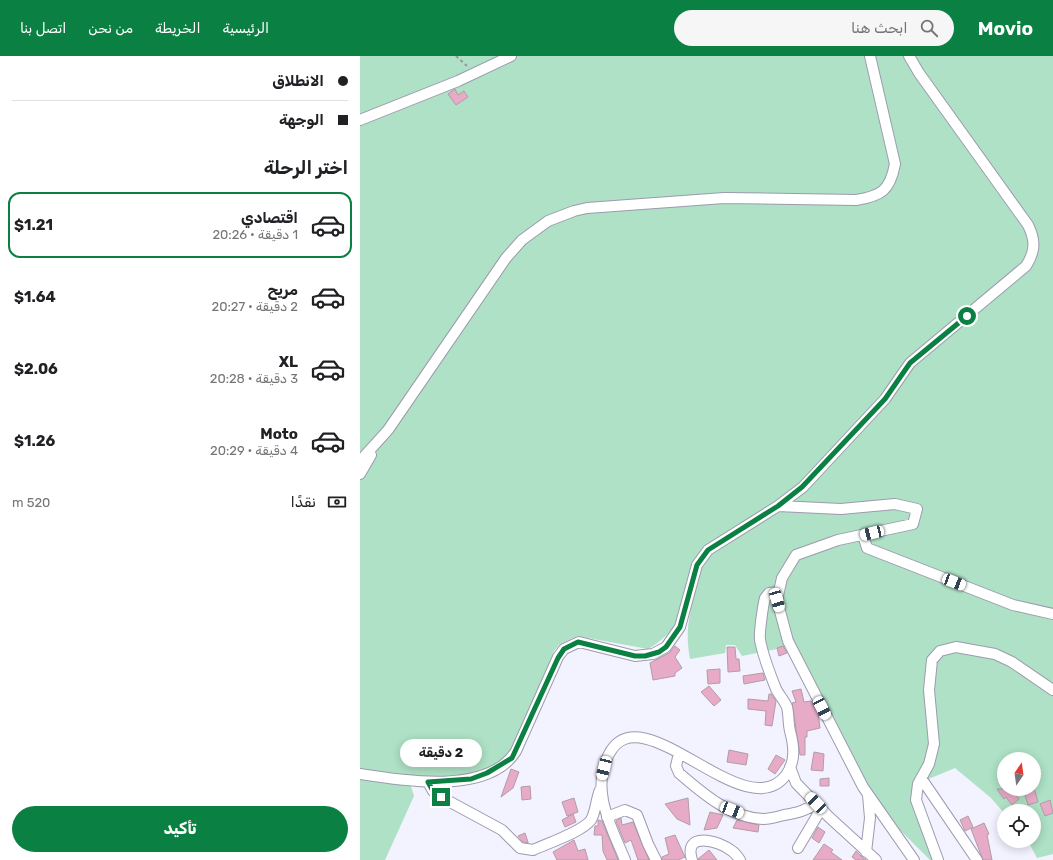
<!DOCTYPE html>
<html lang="ar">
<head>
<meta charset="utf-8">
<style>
  :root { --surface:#fff; --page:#f6f6f6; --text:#202124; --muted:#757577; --line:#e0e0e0; --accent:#0b8043 }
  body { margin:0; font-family:Rubik,Vazirmatn,sans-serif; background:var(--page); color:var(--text); direction:rtl; height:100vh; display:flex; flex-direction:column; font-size:15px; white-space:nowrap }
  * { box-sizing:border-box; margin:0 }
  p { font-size:13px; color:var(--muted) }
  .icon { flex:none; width:22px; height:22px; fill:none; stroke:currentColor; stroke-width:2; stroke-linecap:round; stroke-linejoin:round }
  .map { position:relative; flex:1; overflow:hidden; direction:ltr }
  .side { display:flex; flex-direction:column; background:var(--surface); width:360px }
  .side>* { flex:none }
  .guide { display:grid; align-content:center; height:88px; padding:0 12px; background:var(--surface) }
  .needle { width:26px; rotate:13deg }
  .fabs { position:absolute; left:637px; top:696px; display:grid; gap:8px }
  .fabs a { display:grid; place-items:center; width:44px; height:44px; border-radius:50%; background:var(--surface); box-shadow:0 2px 10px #0003; font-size:20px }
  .end { position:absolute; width:18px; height:18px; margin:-9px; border:5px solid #0b8043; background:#fff; box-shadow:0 0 0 2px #fff }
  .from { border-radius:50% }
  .bubble { position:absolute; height:28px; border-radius:14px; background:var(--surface); box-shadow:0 2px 10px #0003; font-size:13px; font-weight:700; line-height:28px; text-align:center; direction:rtl }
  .car { position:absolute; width:12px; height:24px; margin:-12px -6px; border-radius:5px; box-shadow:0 0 3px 1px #0007; background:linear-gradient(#fff 24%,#345 0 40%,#fff 0 76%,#345 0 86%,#fff 0) }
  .guide b { display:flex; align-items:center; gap:14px; height:38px; font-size:15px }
  .guide b+b { border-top:1px solid var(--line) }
  .guide i { width:10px; height:10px; background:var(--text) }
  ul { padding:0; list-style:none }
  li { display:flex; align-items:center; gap:12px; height:66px; margin:0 8px 6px; padding:0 4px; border:2px solid transparent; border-radius:12px }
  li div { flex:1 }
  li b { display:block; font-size:15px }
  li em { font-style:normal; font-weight:700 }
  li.on { border-color:var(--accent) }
  li>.icon { width:36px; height:36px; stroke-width:1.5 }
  h2 { padding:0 12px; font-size:18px; line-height:48px }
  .pay { display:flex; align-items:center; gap:10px; height:44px; padding:0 12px; font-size:15px }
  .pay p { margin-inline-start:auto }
  .button { display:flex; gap:8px; margin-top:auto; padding:8px 12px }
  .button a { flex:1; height:46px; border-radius:24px; background:var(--accent); color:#fff; font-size:16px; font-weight:700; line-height:46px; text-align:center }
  header { display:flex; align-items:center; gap:24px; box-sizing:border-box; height:56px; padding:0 20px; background:var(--accent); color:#fff }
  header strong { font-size:19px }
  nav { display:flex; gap:22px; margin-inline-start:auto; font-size:14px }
  .search { width:280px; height:36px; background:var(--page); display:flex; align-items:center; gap:10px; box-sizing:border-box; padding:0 14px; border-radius:22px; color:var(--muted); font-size:15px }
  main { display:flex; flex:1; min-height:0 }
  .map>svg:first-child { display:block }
  .green { fill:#aee1c5; fill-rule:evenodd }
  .building { fill:#e7abc7; stroke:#b29ca6 }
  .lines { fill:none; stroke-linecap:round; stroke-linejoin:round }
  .minor-casing { stroke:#9d9aaf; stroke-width:12 }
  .path { stroke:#9796a1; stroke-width:2; stroke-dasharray:3 3; stroke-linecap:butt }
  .minor { stroke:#fff; stroke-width:10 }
  .route { stroke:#0b8043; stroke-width:5 }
</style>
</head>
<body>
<header>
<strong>Movio</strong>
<div class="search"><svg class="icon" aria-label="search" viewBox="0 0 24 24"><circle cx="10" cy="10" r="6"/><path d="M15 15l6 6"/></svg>ابحث هنا</div>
<nav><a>الرئيسية</a><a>الخريطة</a><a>من نحن</a><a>اتصل بنا</a></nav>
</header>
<main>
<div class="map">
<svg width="693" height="804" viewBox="0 0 693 804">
  <rect width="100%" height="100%" fill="#f3f2ff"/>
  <!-- green -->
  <path class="green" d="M0,0H693V798L677,802L668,785H674V755H644V757L631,742L595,712L559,727L572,804H570L531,765L491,708L427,591L382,600L375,589H366L365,597L330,603C325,577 329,560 335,535C321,560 314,578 288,593L217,580L200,588L194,595C183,622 173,648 160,674C157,681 154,690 149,696C128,723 77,726 47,718L54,740L25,804H0ZM644,703H674V733H644Z"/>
  <!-- building -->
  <path class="building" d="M95,33L98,39L104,35L108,41L96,49L88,38Z
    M315,590L320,594L315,601L322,612L315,617V620L293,624L290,607L309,597Z
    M423,590L427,597L419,600L417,592Z
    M367,591H375L376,603H379L380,615L368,616Z
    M360,613V627L348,628L347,614Z
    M403,617L405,624L384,628L383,620Z
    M349,630L361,644L354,650L341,636Z
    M441,633L444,646L451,645L458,657L460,672L447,675V681H445V699H440L432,647L436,646L432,635Z
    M409,638H411L416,645L412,670L405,669L406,655L388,653V643L408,645Z
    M369,694L388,698L386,709L367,706Z
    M454,696L464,698L463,715L451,714Z
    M416,699L425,704L415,718L408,713Z
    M151,713L159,716L153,732L141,741Z
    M469,722V730H460V723Z
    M170,730L171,743L162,744L161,731Z
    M674,732L678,746L668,749L664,736Z
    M637,733H658L654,736L659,743L652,749L646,741L644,743Z
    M214,742L218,756L207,760L202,746Z
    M328,742L330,769L317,763L305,748Z
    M690,744L693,757L685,760L680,748Z
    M350,756L363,759L357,772L344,774Z
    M213,758L216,766L205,771L202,764Z
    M608,760L613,771L605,775L600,764Z
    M261,762L262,769L273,766L289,804H278L271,784L265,787L256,765Z
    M238,764L242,765L258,804H247L243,795L242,779H234L235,770H238Z
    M377,764L399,769L398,776L373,772Z
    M624,767L629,778L627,779L632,804H623L611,773Z
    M458,771L465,776L459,787L452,782Z
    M165,777L168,786V787L163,786L158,780Z
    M315,779L325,801L318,804H302V801L309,798L305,782Z
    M214,784L218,795L225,793L228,804H197L193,796Z
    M464,788L473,794L471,796L482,804H453Z
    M349,794L357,804H338V803Z
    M496,795L502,801L506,804H496L492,801Z"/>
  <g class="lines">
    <defs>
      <path id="minor" d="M0,64L98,25L151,0
        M0,405L28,374L146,202L162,184L188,165L214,155L227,152L364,142L496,144C522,140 530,134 535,108L510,0
        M0,418L11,399
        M418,450L481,453L535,448L557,453L553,468L478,484L436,499L422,522L417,544L428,585L503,731L554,804
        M503,479L507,492L653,549L693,558
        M319,697L316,710L319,717C342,737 371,762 403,763C410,763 417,761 424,759C436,757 446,755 456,747
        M430,711L436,727L469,761L516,804
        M0,718C43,725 129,739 156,695L198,601L204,593L219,586L275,600L293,598L306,591L320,571L337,509L348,494L418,450L443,431L525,343L550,307L666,210C675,196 676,185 668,169L559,17L549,0
        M561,722L617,804
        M68,726L73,735L81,741L142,774L160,792L173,794C188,787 222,776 231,764C236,755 236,743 240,734
        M247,761L265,754L277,759L288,788L296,804
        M438,792L461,753
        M506,796L510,762L508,739
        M265,804C251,770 230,734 249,698C282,635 385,774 426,719C436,705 434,690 430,675C428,667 429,659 427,651C424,644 419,639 416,633C410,618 403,600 400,584C399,577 403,549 405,542L409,537L418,536
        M332,804C323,775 358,784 372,795C375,797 378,801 380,804
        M578,804L556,744L558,728L569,708L574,688L569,634L572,604L580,595L596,591L635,598L652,606L693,634"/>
    </defs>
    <!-- minor casing -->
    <use href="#minor" class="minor-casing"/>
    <!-- path -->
    <path class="path" d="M96,0L107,10"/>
    <!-- minor -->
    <use href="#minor" class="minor"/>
  </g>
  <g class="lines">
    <!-- route -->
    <path class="route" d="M81,741L73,735L68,726L111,723L127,717L152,702L198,602L204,593L218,586L275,600H285L299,596L306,591L320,571L337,509L348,494L418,450L442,431L525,343L550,307L607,260"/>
  </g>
</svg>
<div class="fabs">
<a><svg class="needle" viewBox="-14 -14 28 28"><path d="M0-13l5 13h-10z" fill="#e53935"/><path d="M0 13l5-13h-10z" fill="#757577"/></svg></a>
<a><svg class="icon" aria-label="locate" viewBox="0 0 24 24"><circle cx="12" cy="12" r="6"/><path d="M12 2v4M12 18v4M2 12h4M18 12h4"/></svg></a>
</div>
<i class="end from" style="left:607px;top:260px"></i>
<i class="end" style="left:81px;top:741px"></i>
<div class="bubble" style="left:40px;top:683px;width:82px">2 دقيقة</div>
<i class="car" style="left:512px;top:477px;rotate:257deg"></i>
<i class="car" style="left:594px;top:526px;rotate:111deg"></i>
<i class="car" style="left:417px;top:544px;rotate:164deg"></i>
<i class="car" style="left:462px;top:652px;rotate:153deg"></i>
<i class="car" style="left:244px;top:712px;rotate:194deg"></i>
<i class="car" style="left:456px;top:747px;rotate:316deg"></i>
<i class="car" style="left:372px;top:754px;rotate:111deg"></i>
</div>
<section class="side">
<div class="guide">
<b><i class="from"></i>الانطلاق</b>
<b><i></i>الوجهة</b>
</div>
<h2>اختر الرحلة</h2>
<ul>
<li class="on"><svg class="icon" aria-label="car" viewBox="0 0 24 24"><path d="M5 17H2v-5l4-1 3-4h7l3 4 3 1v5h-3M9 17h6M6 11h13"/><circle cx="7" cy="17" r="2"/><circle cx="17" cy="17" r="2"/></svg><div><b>اقتصادي</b><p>1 دقيقة · 20:26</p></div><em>$1.21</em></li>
<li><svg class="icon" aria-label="car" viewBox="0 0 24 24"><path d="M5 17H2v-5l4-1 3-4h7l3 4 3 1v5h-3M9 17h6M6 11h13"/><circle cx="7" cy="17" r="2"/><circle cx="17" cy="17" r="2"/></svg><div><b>مريح</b><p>2 دقيقة · 20:27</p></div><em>$1.64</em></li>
<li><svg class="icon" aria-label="car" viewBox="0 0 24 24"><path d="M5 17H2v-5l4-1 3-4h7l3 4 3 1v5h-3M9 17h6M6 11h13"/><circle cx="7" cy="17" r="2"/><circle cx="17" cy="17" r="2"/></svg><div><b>XL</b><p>3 دقيقة · 20:28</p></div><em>$2.06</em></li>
<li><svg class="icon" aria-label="car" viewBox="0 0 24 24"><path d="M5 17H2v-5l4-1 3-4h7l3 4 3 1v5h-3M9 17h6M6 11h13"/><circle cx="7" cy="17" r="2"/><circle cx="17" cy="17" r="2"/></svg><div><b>Moto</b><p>4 دقيقة · 20:29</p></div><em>$1.26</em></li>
</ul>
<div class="pay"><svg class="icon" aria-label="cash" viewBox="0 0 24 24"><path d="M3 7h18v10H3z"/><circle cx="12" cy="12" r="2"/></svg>نقدًا<p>520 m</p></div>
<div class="button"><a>تأكيد</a></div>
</section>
</main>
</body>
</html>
